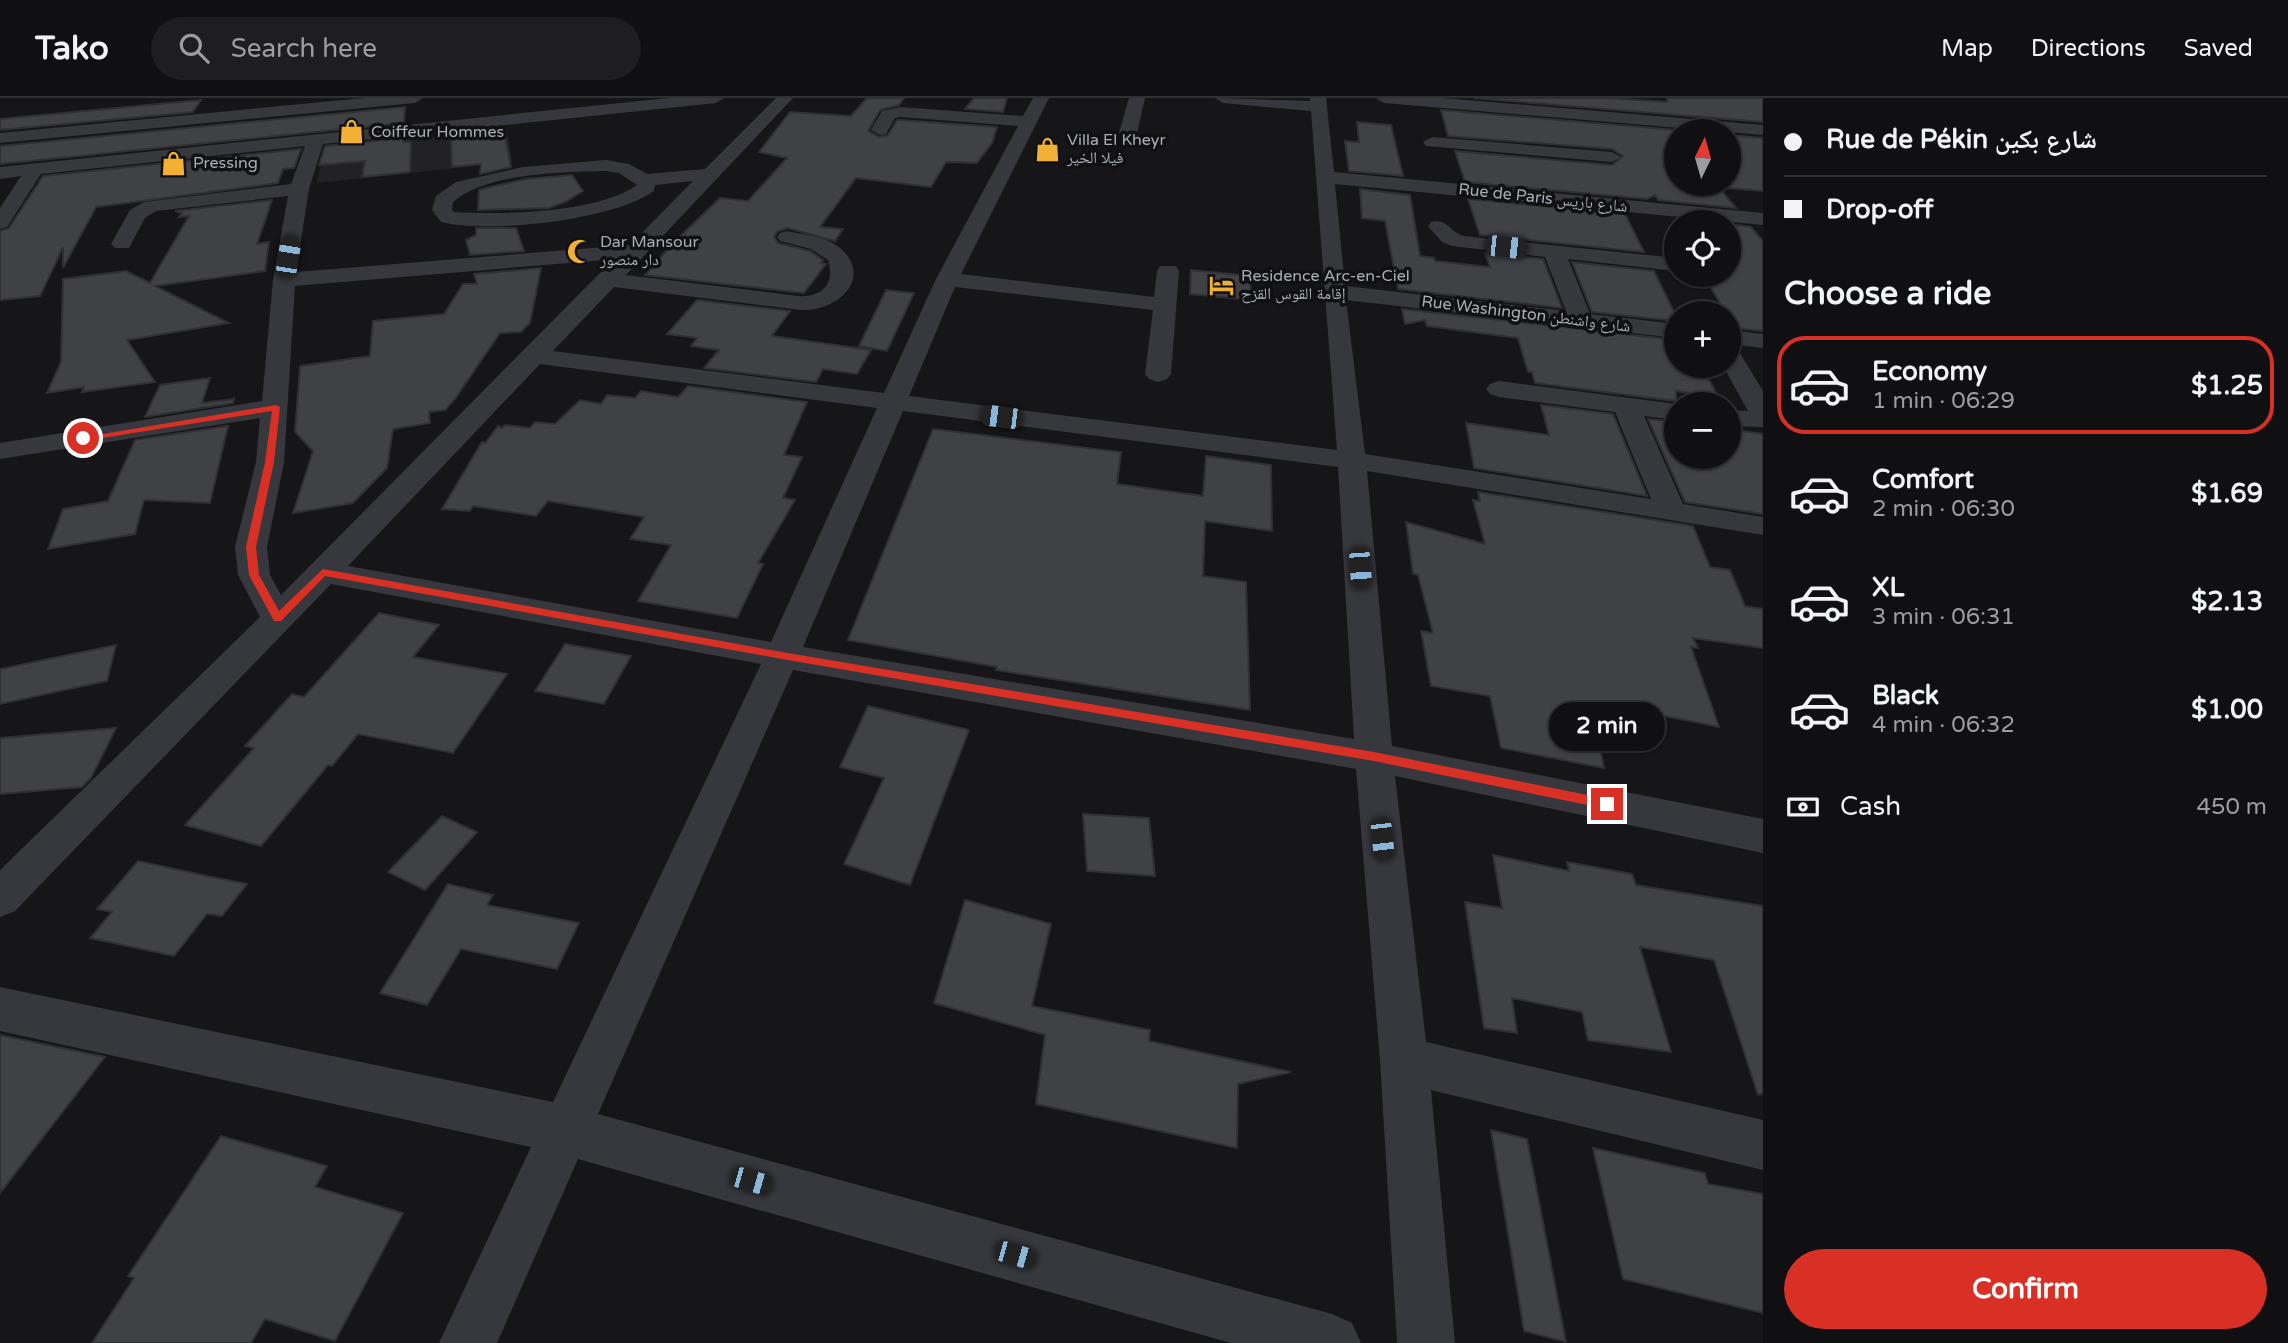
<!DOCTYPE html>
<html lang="en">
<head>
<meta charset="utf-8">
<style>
  :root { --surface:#101012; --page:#1e1e20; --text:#f1f3f6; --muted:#9c9d9f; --line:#303032; --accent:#d93025 }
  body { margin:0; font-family:"Varela Round","Noto Naskh Arabic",sans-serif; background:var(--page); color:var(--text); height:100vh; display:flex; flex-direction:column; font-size:26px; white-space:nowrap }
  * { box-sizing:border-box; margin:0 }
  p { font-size:23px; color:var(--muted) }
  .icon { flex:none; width:38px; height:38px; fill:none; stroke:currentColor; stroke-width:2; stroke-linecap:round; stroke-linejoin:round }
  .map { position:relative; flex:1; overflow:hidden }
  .details { display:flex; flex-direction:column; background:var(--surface); width:525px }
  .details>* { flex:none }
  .banner { display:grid; align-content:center; height:154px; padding:0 21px; background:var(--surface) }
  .needle { width:46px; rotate:5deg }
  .tools { position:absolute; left:1664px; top:21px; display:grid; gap:14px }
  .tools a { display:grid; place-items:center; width:77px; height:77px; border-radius:50%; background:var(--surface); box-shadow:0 2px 5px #0004,0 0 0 2px var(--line); font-size:35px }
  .end { position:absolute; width:32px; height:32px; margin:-16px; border:9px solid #d93025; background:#fff; box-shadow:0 0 0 4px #fff }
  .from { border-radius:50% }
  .bubble { position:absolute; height:49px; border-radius:24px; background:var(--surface); box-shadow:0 2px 5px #0004,0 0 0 2px var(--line); font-size:23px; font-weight:700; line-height:49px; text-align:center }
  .car { position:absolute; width:21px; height:42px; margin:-21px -10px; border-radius:9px; box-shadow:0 0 5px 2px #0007; background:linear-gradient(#222 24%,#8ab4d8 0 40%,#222 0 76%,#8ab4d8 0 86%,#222 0) }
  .banner b { display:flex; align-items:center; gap:24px; height:66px; font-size:26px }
  .banner b+b { border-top:2px solid var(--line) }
  .banner i { width:18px; height:18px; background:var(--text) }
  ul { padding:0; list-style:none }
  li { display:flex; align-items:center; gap:21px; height:98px; margin:0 14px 10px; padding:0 7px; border:4px solid transparent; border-radius:28px }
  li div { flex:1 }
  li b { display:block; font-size:26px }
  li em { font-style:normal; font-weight:700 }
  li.selected { border-color:var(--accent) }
  li>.icon { width:63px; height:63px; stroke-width:1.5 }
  h2 { padding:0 21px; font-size:32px; line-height:84px }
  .pay { display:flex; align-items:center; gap:18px; height:77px; padding:0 21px; font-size:26px }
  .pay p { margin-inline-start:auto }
  .action { display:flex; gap:14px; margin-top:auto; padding:14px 21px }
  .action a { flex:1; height:80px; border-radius:42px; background:var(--accent); color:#fff; font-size:28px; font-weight:700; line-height:80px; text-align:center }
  header { display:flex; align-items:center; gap:42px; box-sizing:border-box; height:98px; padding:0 35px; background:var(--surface); border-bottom:2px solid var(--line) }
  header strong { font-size:33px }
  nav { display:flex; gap:38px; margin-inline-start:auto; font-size:24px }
  .search { width:490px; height:63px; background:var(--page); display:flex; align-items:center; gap:18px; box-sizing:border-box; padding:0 24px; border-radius:38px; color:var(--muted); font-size:26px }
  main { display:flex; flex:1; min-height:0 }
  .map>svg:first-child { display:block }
  .built { fill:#222225 }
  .building { fill:#404145; stroke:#303034; stroke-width:2 }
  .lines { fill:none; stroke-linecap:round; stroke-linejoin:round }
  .minor { fill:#37383d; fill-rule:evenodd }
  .route { fill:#d93025 }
  .labels { text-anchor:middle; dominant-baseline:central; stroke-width:7; stroke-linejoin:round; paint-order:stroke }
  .far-poi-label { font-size:16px; fill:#a8adb8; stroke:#111113; text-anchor:start }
  .far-street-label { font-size:16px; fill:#a8adb8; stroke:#111113 }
</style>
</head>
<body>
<header>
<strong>Tako</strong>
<div class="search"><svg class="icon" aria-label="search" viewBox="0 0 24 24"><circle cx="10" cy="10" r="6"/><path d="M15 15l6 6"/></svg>Search here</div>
<nav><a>Map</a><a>Directions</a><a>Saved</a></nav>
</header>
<main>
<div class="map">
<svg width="1763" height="1245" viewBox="0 0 1763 1245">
  <rect width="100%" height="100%" fill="#161618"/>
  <!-- built -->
  <path class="built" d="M507,31L512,64L317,85L324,49Z"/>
  <!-- building -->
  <path class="building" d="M867,0H904L899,7L880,12L868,33L879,39L888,37L897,22H900L997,29L992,45L977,65L946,64L931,89L856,80L820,129L843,131L835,143L788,130L778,133L774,139L778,145L810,153L823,162L821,165L826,166L804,195L645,177L674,144L720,100L748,103L787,60L759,54L790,14L851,18Z
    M974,0H1007L1003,14L965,11Z
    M1474,0H1608L1667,4V0H1763V24Z
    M201,2L193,14L0,32V21Z
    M405,9L404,25L0,66V48Z
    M1441,12L1676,32V86H1716L1736,110L1658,102L1655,97L1647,101L1465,84L1455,53L1612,67L1623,58L1612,51L1448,38Z
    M1357,24L1391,27L1403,78L1349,73L1345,43L1359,44Z
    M504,33L511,69L480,76L481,66L452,69L451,39Z
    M1729,37L1763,40V93L1729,90Z
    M403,40V44H411L410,74L362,79L365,63L319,67L325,48Z
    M301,51L294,70L283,71L278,85L96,109L63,170V149L40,198L0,202V133L9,130L43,78Z
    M572,77L583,93L565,104L549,110L478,112L479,92L486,90L526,81Z
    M1360,91L1410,97L1420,158L1434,160L1435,163L1490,169L1485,155L1543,161L1562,210L1398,191L1385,123L1362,120Z
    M1468,101L1625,116L1644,154L1480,137Z
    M272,102L257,146L269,144L265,173L155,188L229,225L127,242L155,284L82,294L84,289L47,295L61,264L63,181L126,173L150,185L189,118L179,119L182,115L175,113Z
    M1729,126L1751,129L1763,143V233L1735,230L1729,215H1726L1703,177L1729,179Z
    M476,130H516L524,153L470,157L466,142L476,137Z
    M1572,164L1654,173L1676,218V223L1592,214Z
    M541,170L530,225L521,234L500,235L455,301L445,312L429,314L430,325L393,331L387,370L353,405L293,415L313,353L295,334L300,268L370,258L373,223L444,216L463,186H477L474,176Z
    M1191,172L1250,178L1251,202L1190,196Z
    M886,192L914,195L887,253L859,248Z
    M697,202L790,213L772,238L871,252L857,276L823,271L816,284L704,270L719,252L691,248L697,240L667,236Z
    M1402,211L1676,242V268H1702L1718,299L1676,293V303L1535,285L1532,274H1528L1518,240L1427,228L1425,222L1405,226Z
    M210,280L202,305L234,301L233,305L145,319L160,287Z
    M688,288L807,304L784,357L802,359L783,400L795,402L758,465L763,466L737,520L638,503L671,447L630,441L644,419L548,403L536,418L473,408L470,413L442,411L482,344L485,345L498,328L502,330L505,327L530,330L535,324L555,326L580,302L601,306L607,297L635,300L641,293L678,299Z
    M1541,307L1613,316L1647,398L1474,370L1466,325L1549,337Z
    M1648,321L1676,324V359H1729V331L1763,336V416L1685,404Z
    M228,328L210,405L144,402L135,436L48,451L63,411L108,403L135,342Z
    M933,331L1121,354L1117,386L1203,398L1206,358L1271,367L1272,433L1205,423L1203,478L1246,484L1250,612L996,572L997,569L848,542Z
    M1478,394L1693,428L1710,469L1730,472L1745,508L1763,511V550L1693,540L1698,550L1691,549L1719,629L1612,607L1613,611L1592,608L1604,670L1501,650L1490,598L1431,588L1421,533L1433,535L1418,477L1413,476L1406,424L1485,446L1473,402L1480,403Z
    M379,515L439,527L413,559L507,576L453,655L358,636L332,668L328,667L261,748L185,727L254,650L245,648L292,596L304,599Z
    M565,546L631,558L604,606L535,593Z
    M116,547L107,583L0,606V571Z
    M868,608L969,632L910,787L844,766L884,680L840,669Z
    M116,630L91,680L82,689L0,696V640Z
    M1083,716L1149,720L1155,778L1087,773Z
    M442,718L477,734L425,792L388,774Z
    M1493,757L1569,773L1567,764L1632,776L1636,787L1763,808V996L1758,997L1714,862L1640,849L1671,954L1588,942L1582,914L1512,900L1517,935L1484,930L1465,804L1502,810Z
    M138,763L212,779L247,786L222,818L207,816L174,858L90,840L112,814L97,811Z
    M448,786L493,797L487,807L579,825L557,871L461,851L427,907L380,895Z
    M965,802L1051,826L1032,908L1150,932L1149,943L1291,974L1238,986L1237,1050L1036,1006L1045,937L934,905Z
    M0,937L105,959L0,1095Z
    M1491,1032L1527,1041L1566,1244L1524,1233Z
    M221,1038L327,1068L315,1089L403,1115L335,1243L265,1221L251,1245H92L134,1180L128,1178Z
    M1593,1050L1705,1075L1708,1086L1763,1096V1215L1623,1181Z"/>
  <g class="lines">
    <!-- minor -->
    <path class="minor" d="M364,0H423L415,5L0,45V35Z
      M669,0H724L716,5L323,46L309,91L296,174L630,147L693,83L655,87L654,93C614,122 489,136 441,124L432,112L436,98L456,84L523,69L606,62L629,66L647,76L705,71L776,0H793L626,177L798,198C821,200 836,186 828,162L811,151L780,143L777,139L780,135L787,133C804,137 826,138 840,150C874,179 838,214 801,212L614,189L553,253L884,295L936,181L1018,28L900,19L895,20L886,36L880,37L871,32L882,13L900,9L1023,18L1033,0H1049L961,176L1154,199L1157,173L1160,168H1176L1179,173L1171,276L1167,281L1158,284L1149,281L1145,276L1153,212L955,189L909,298L1337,352L1311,13L1223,5L1215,0L1310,3V0H1326L1334,74L1763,115V127L1335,86L1345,188L1566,213L1545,159L1452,148L1442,144L1428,128L1431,124C1447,120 1449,133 1463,138L1676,160V173L1568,161L1590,216L1676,226V240L1346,202L1365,356L1651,401L1615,314L1499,299L1490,296L1486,291L1490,286L1499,283L1676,306V322L1644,318L1683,406L1763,419V437L1367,373L1392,648L1763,721V755L1395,678L1426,944L1763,1022V1072L1431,992L1455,1245H1397L1380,962L1356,671L793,572L598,1016L1332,1216L1352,1225L1361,1245H1231L578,1061L497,1245H439L531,1049L0,933V889L553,1004L761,566L331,486L15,813L0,819V772L260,519L238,477L235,449L256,364L260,320L0,361V345L262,303L273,182L288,98L156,113L145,120L129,150H115L111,146L130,112L144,104L291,86L305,48L41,76L7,129L0,131V110L21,78L0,81V69ZM606,73L619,75L637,87C598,115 502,117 454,114L452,112L453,104C487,75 562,74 606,73ZM616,161L599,176L281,497L270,477L267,449L284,364L295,188ZM540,266L877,310L771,544L348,468ZM903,313L1338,369L1354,641L803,549Z
      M1129,0H1145L1137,35L1128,40L1119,35Z
      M1376,0H1443L1763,27V37L1384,5Z
      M1432,39L1612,54L1621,59L1612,64L1426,48L1423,44Z
      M1729,232L1763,236V250L1729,246Z
      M1729,250L1738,252L1763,293V329L1729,328V312L1748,313L1723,268H1729Z"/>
  </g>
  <!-- route -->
  <path class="route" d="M276,307L280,309L274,364L256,449L259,477L279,513L323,471L782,554L1374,654L1607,701L1613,706L1607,711L1374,663L782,561L325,478L281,523H274L249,477L246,449L265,364L272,313L83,343L79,340Z"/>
  <!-- icons -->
  <defs>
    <symbol id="shop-bare" viewBox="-9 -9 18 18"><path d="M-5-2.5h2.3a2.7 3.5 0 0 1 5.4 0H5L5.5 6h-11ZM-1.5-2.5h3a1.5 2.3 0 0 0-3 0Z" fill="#f2b134" stroke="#111113" stroke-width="2.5" paint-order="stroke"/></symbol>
    <symbol id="mosque-bare" viewBox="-9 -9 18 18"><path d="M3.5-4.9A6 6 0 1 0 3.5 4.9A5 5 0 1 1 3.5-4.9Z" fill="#f2b134" stroke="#111113" stroke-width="2.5" paint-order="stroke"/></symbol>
    <symbol id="hotel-bare" viewBox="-9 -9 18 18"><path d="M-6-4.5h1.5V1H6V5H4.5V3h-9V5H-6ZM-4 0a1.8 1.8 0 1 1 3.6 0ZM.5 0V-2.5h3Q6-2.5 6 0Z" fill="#f2b134" stroke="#111113" stroke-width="2.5" paint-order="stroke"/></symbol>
  </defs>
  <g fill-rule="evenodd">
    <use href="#shop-bare" x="334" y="16" width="35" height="35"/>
    <use href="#shop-bare" x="1030" y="34" width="35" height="35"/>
    <use href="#shop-bare" x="156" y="48" width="35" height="35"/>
    <use href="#mosque-bare" x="562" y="136" width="35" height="35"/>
    <use href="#hotel-bare" x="1204" y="170" width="35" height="35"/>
  </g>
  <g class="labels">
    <!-- far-poi labels -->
    <g class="far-poi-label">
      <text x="371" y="34">Coiffeur Hommes</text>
      <text x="1067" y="42">Villa El Kheyr<tspan x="1067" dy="18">فيلا الخير</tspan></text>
      <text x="193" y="65">Pressing</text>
      <text x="600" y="144">Dar Mansour<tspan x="600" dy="18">دار منصور</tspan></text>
      <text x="1241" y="178">Residence Arc-en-Ciel<tspan x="1241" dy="18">إقامة القوس القزح</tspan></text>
    </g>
    <!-- far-street labels -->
    <g class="far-street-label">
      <text transform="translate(1543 100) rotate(6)">Rue de Paris شارع باريس</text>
      <text transform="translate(1526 216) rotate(7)">Rue Washington شارع واشنطن</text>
    </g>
  </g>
</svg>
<div class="tools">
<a><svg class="needle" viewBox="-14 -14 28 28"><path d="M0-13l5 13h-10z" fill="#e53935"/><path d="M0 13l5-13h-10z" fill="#9c9d9f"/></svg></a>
<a><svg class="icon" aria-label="locate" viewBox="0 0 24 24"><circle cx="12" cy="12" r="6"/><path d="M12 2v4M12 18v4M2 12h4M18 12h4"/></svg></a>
<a>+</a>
<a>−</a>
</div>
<i class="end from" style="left:83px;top:340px"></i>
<i class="end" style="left:1607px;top:706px"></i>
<div class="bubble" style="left:1549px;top:604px;width:116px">2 min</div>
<i class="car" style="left:1506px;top:149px;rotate:96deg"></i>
<i class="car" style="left:288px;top:159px;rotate:9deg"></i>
<i class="car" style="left:1001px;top:319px;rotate:277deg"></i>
<i class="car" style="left:1360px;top:470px;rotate:176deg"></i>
<i class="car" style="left:1382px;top:741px;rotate:174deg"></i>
<i class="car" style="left:751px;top:1083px;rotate:106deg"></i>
<i class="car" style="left:1015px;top:1157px;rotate:106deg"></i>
</div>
<section class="details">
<div class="banner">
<b><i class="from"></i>Rue de Pékin شارع بكين</b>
<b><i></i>Drop-off</b>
</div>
<h2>Choose a ride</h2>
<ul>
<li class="selected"><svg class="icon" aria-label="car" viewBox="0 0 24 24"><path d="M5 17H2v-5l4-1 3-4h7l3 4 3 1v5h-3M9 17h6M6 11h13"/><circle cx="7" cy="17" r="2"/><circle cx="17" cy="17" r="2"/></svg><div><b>Economy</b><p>1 min · 06:29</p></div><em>$1.25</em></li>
<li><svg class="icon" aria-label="car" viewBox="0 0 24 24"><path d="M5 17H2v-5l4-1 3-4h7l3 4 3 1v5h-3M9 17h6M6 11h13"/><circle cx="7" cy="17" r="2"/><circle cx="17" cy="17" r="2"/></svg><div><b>Comfort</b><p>2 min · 06:30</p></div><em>$1.69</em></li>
<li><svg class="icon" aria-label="car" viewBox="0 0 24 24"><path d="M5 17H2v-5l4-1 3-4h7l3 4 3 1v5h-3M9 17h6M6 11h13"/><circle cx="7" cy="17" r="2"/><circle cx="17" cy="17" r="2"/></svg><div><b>XL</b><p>3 min · 06:31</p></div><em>$2.13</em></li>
<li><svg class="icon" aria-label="car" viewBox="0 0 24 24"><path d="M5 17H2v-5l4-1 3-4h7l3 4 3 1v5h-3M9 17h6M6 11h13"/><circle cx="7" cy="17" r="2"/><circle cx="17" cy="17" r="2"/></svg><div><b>Black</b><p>4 min · 06:32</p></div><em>$1.00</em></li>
</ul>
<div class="pay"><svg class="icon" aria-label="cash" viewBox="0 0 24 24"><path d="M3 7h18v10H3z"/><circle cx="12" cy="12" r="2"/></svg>Cash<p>450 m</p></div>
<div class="action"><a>Confirm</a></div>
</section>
</main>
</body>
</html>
